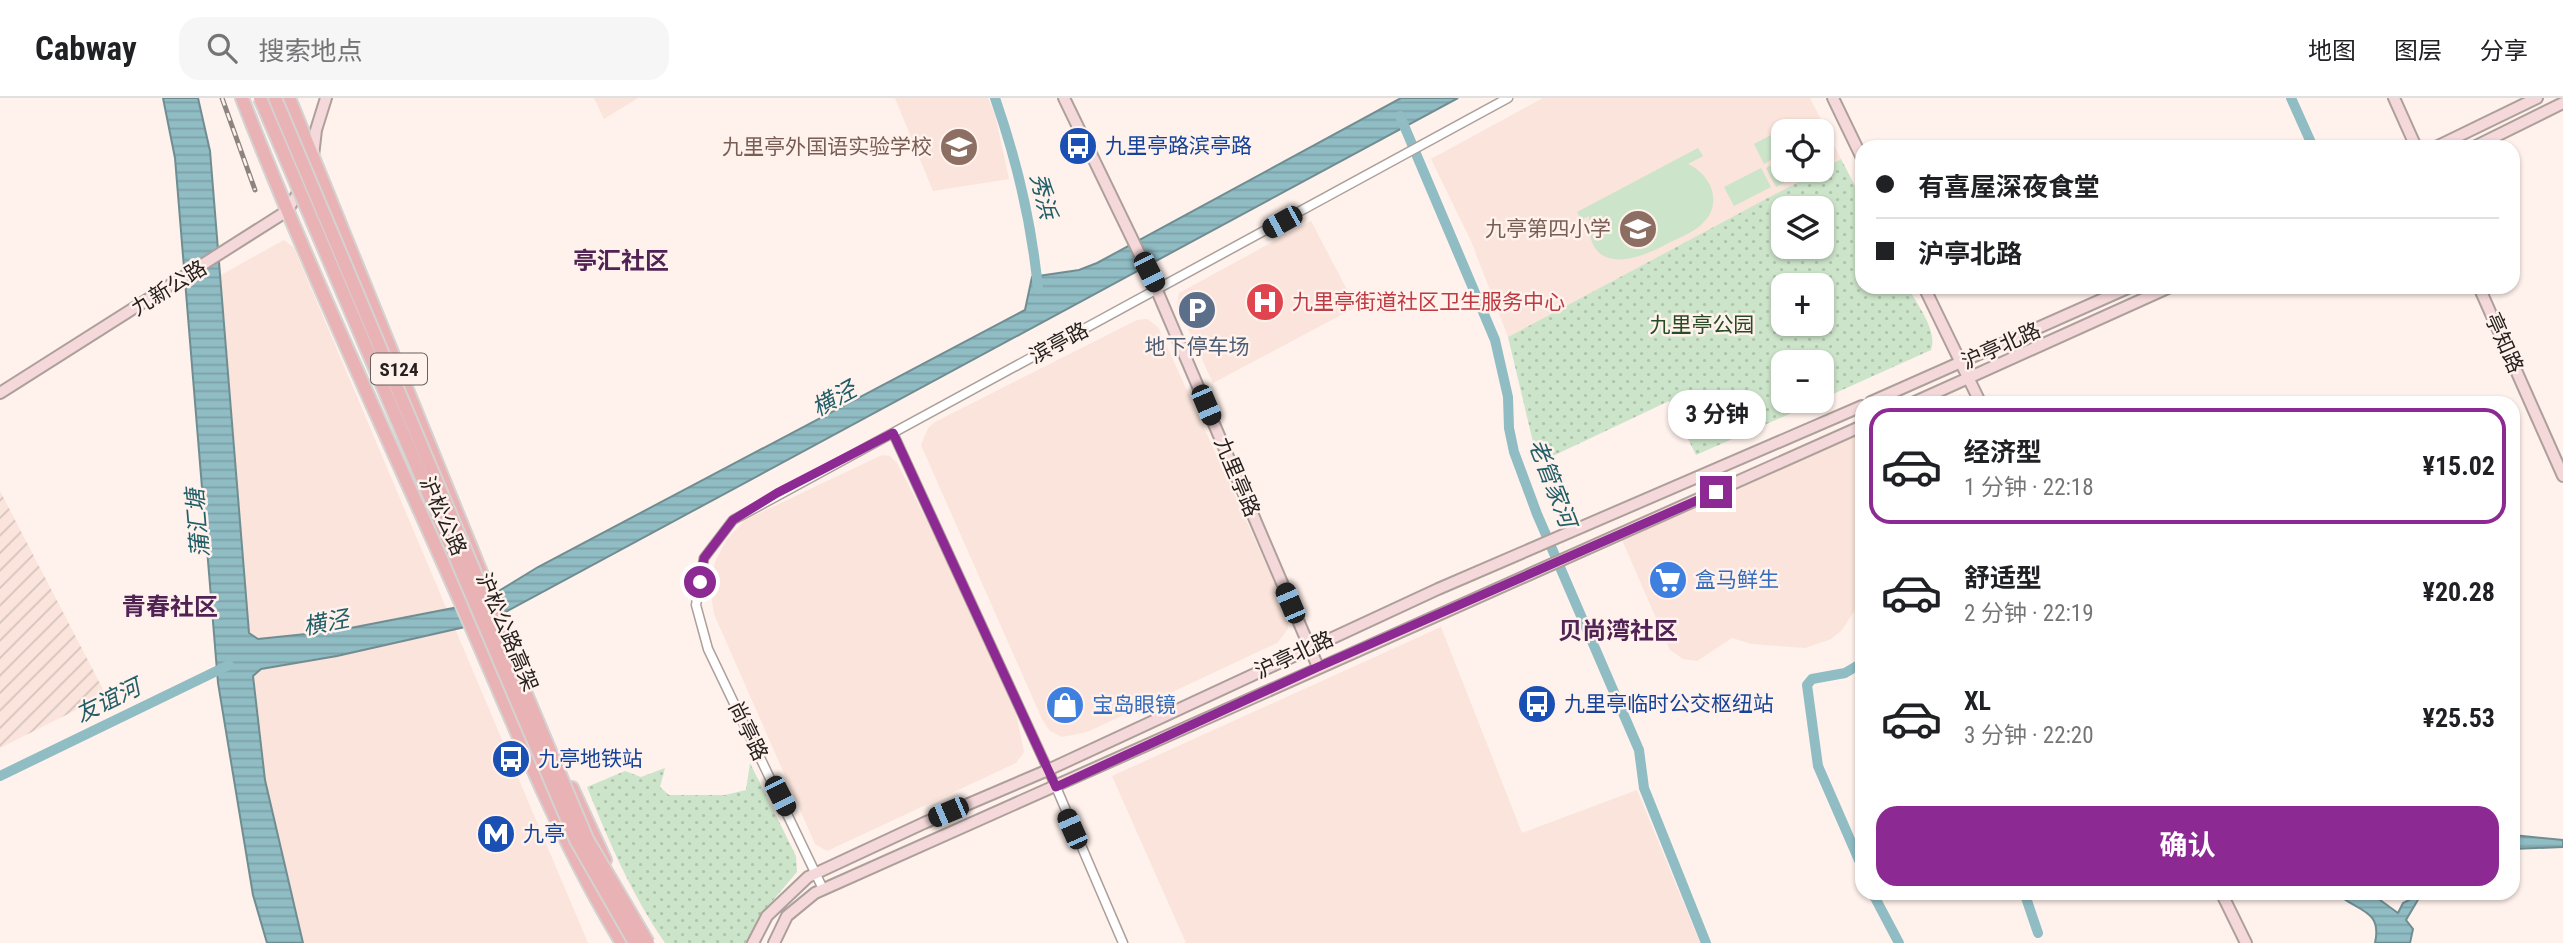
<!DOCTYPE html>
<html lang="zh">
<head>
<meta charset="utf-8">
<style>
  :root { --surface:#fff; --page:#f6f6f6; --text:#202124; --muted:#757577; --line:#e0e0e0; --accent:#8c2992 }
  body { margin:0; font-family:"Roboto Condensed","Noto Sans SC",sans-serif; background:var(--page); color:var(--text); height:100vh; display:flex; flex-direction:column; font-size:26px; white-space:nowrap }
  * { box-sizing:border-box; margin:0 }
  p { font-size:23px; color:var(--muted) }
  .icon { flex:none; width:38px; height:38px; fill:none; stroke:currentColor; stroke-width:2; stroke-linecap:round; stroke-linejoin:round }
  .map { position:relative; flex:1; overflow:hidden }
  .panel { position:absolute; left:1855px; top:298px; width:665px; height:504px; display:flex; flex-direction:column; background:var(--surface); border-radius:21px; box-shadow:0 2px 5px #0004 }
  .panel>* { flex:none }
  .hud { position:absolute; left:1855px; top:42px; width:665px; height:154px; border-radius:21px; box-shadow:0 2px 5px #0004; display:grid; align-content:center; height:154px; padding:0 21px; background:var(--surface) }
  .buttons { position:absolute; left:1771px; top:21px; display:grid; gap:14px }
  .buttons a { display:grid; place-items:center; width:63px; height:63px; border-radius:14px; background:var(--surface); box-shadow:0 2px 5px #0004; font-size:35px }
  .end { position:absolute; width:32px; height:32px; margin:-16px; border:9px solid #8c2992; background:#fff; box-shadow:0 0 0 4px #fff }
  .from { border-radius:50% }
  .bubble { position:absolute; height:49px; border-radius:21px; background:var(--surface); box-shadow:0 2px 5px #0004; font-size:23px; font-weight:700; line-height:49px; text-align:center }
  .car { position:absolute; width:21px; height:42px; margin:-21px -10px; border-radius:9px; box-shadow:0 0 5px 2px #0007; background:linear-gradient(#222 24%,#8ab4d8 0 40%,#222 0 76%,#8ab4d8 0 86%,#222 0) }
  .hud b { display:flex; align-items:center; gap:24px; height:66px; font-size:26px }
  .hud b+b { border-top:2px solid var(--line) }
  .hud i { width:18px; height:18px; background:var(--text) }
  ul { padding:12px 0 0; list-style:none }
  li { display:flex; align-items:center; gap:21px; height:116px; margin:0 14px 10px; padding:0 7px; border:4px solid transparent; border-radius:21px }
  li div { flex:1 }
  li b { display:block; font-size:26px }
  li em { font-style:normal; font-weight:700 }
  li.active { border-color:var(--accent) }
  li>.icon { width:63px; height:63px; stroke-width:1.5 }
  .action { display:flex; gap:14px; margin-top:auto; padding:14px 21px }
  .action a { flex:1; height:80px; border-radius:21px; background:var(--accent); color:#fff; font-size:28px; font-weight:700; line-height:80px; text-align:center }
  header { display:flex; align-items:center; gap:42px; box-sizing:border-box; height:98px; padding:0 35px; background:var(--surface); border-bottom:2px solid var(--line) }
  header strong { font-size:33px }
  nav { display:flex; gap:38px; margin-inline-start:auto; font-size:24px }
  .search { width:490px; height:63px; background:var(--page); display:flex; align-items:center; gap:18px; box-sizing:border-box; padding:0 24px; border-radius:21px; color:var(--muted); font-size:26px }
  .map>svg:first-child { display:block }
  .built { fill:#fae4db }
  .industrial { fill:url(#industrial-furrows) }
  .grass { fill:#cce4c9 }
  .park { fill:url(#park-dots); fill-rule:evenodd }
  .water { fill:url(#water-rules); stroke:#708e92; stroke-width:2 }
  .lines { fill:none; stroke-linecap:round; stroke-linejoin:round }
  .canal { stroke:#90bcc4; stroke-width:10 }
  .street-casing { stroke:#ada09b; stroke-width:11 }
  .secondary-casing { stroke:#ada09b; stroke-width:14 }
  .primary-casing { stroke:#d4d3d2; stroke-width:16 }
  .street { stroke:#fff; stroke-width:8 }
  .secondary { stroke:#f4d8da; stroke-width:10 }
  .primary { stroke:#e9b2b5; stroke-width:12 }
  .rail-casing { stroke:#8d8480; stroke-width:5 }
  .rail { stroke:#fff1eb; stroke-width:2.5; stroke-dasharray:8; stroke-linecap:butt }
  .primary-bridge-casing { stroke:#d4d3d2; stroke-width:16; stroke-linecap:butt }
  .primary-bridge { stroke:#e9b2b5; stroke-width:12 }
  .route { stroke:#8c2992; stroke-width:9 }
  .labels { text-anchor:middle; dominant-baseline:central; stroke-width:5; stroke-linejoin:round; paint-order:stroke }
  .shield { fill:#fff1eb; stroke:#675f5c; stroke-width:2 }
  .shield-label { font-size:19px; font-weight:bold; fill:#26211f }
  .transit-label { font-size:21px; fill:#164399; stroke:#fff1eb; text-anchor:start }
  .education-label { font-size:21px; fill:#785e54; stroke:#fff1eb; text-anchor:end }
  .street-label { font-size:21px; fill:#26211f; stroke:#fff1eb }
  .health-label { font-size:21px; fill:#be3a42; stroke:#fff1eb; text-anchor:start }
  .park-label { font-size:21px; fill:#274b23; stroke:#fff1eb }
  .service-label { font-size:21px; fill:#4e5e75; stroke:#fff1eb }
  .shop-label { font-size:21px; fill:#366cbe; stroke:#fff1eb; text-anchor:start }
  .water-label { font-size:23px; font-style:italic; fill:#215e67; stroke:#fff1eb }
  .quarter-label { font-size:24px; font-weight:bold; fill:#512254; stroke:#fff1eb }
</style>
</head>
<body>
<header>
<strong>Cabway</strong>
<div class="search"><svg class="icon" aria-label="search" viewBox="0 0 24 24"><circle cx="10" cy="10" r="6"/><path d="M15 15l6 6"/></svg>搜索地点</div>
<nav><a>地图</a><a>图层</a><a>分享</a></nav>
</header>
<div class="map">
<svg width="2563" height="845" viewBox="0 0 2563 845">
  <defs>
    <pattern id="industrial-furrows" width="10" height="10" patternUnits="userSpaceOnUse" patternTransform="scale(1.75)"><rect width="10" height="10" fill="#fae4db"/><path d="M-1 1l2-2M0 10L10 0M9 11l2-2" fill="none" stroke="#d6c3bc"/></pattern>
    <pattern id="park-dots" width="8" height="8" patternUnits="userSpaceOnUse" patternTransform="scale(1.75)"><rect width="8" height="8" fill="#cce4c9"/><path d="M2 2h.1M6 6h.1" fill="none" stroke="#afc3ac" stroke-width="1.8" stroke-linecap="round"/></pattern>
    <pattern id="water-rules" width="6" height="5" patternUnits="userSpaceOnUse" patternTransform="scale(1.75)"><rect width="6" height="5" fill="#90bcc4"/><path d="M0 2.5h6" fill="none" stroke="#7ca1a8"/></pattern>
  </defs>
  <rect width="100%" height="100%" fill="#fff1eb"/>
  <!-- built -->
  <path class="built" d="M594,0H638L604,21Z
    M895,0H988L995,17L1009,81L933,93Z
    M1543,0H1810L1841,61L1822,71V33H1783V72H1821L1508,239L1471,143L1431,61Z
    M1311,123L1356,209L1213,285L1177,207L1179,195Z
    M284,142L294,150L588,845H303L265,682L249,535L221,177Z
    M1147,221L1158,229L1287,512L1288,531L1277,545L1087,634L1062,639L1050,633L1042,621L921,347L928,330L935,324L1137,222Z
    M1862,335V479L1857,509L1842,532L1831,541L1805,550L1752,546L1732,540L1697,563L1683,561L1670,552L1622,442Z
    M882,357L890,358L897,365L1009,582L1024,654L1016,665L827,753L815,746L714,516L710,490L715,464L727,441L745,422Z
    M1441,529L1522,735L1637,692L1700,845H1186L1112,678Z"/>
  <!-- industrial -->
  <path class="industrial" d="M0,393L106,597L0,650Z"/>
  <!-- grass -->
  <path class="grass" d="M1790,27L1794,33H1783V55L1764,66L1754,46Z
    M1698,50L1703,58L1688,66C1712,77 1724,107 1701,127C1691,136 1675,141 1663,148C1628,166 1586,174 1589,118L1581,122L1577,114Z
    M1783,60V72H1808L1776,89L1766,70Z
    M1761,70L1771,89L1734,108L1724,89Z"/>
  <!-- park -->
  <path class="park" d="M1841,61L1862,101V189H1908C1917,207 1938,232 1931,252L1822,301V264H1783V303H1819L1696,357L1669,303L1538,365L1508,239ZM1783,110H1822V149H1783ZM1783,187H1822V226H1783Z
    M750,665L796,758L797,774L763,814L746,845H665C631,795 609,744 587,689L625,673L641,679L665,670L660,689L669,697H725L746,692Z"/>
  <!-- water -->
  <path class="water" d="M163,0H198L210,53L249,535L258,541L335,533L479,505L538,469L1025,212L1032,179L1079,172L1097,165L1401,0H1458L487,524L337,558L261,571L253,578L265,682L303,845H267L253,797L218,585L175,60Z
    M2513,737L2563,742V749L2513,751Z
    M2337,795H2378L2380,802L2398,815L2403,805L2413,800L2415,795H2422L2406,822L2413,831L2410,845H2375C2383,810 2354,813 2337,795Z"/>
  <g class="lines">
    <!-- canal -->
    <path class="canal" d="M995,0C1016,60 1032,128 1038,191
      M2291,0L2313,49
      M1400,18L1495,242L1508,299L1509,330L1514,354L1537,416L1639,652L1644,690L1706,845
      M1862,565L1845,575L1812,581L1807,587L1818,668L1862,769
      M0,678L229,567
      M1872,794L1899,845
      M2024,794L2038,835"/>
    <defs>
      <path id="street" d="M893,335L1056,689L1123,845
        M823,791L708,551L696,507L704,460L733,422L1508,0"/>
      <path id="secondary" d="M1064,0L1155,188L1318,569
        M1833,0L1862,60
        M2394,0L2416,49
        M2436,49L2537,0
        M2474,49L2563,5
        M313,58L316,32L326,0
        M1924,189L1980,304
        M2479,189L2563,378
        M0,295L287,113L301,90
        M1871,304L2130,189
        M1915,304L2170,189
        M2221,794L2246,845
        M753,845L767,818L808,779L924,725L1048,672L1438,491L1862,308
        M774,845L787,818L815,795L1862,328"/>
      <path id="primary" d="M242,0C307,168 384,331 457,496C509,613 555,735 622,845
        M289,0L495,509
        M572,690L605,762"/>
    </defs>
    <!-- street casing -->
    <use href="#street" class="street-casing"/>
    <!-- secondary casing -->
    <use href="#secondary" class="secondary-casing"/>
    <!-- primary casing -->
    <use href="#primary" class="primary-casing"/>
    <!-- street -->
    <use href="#street" class="street"/>
    <!-- secondary -->
    <use href="#secondary" class="secondary"/>
    <!-- primary -->
    <use href="#primary" class="primary"/>
    <defs>
      <path id="rail" d="M222,0L255,92"/>
    </defs>
    <!-- rail casing -->
    <use href="#rail" class="rail-casing"/>
    <!-- rail -->
    <use href="#rail" class="rail"/>
    <defs>
      <path id="primary-bridge" d="M260,0L576,742L635,845
        M275,0L587,741L648,845"/>
    </defs>
    <!-- primary-bridge casing -->
    <use href="#primary-bridge" class="primary-bridge-casing"/>
    <!-- primary-bridge -->
    <use href="#primary-bridge" class="primary-bridge"/>
  </g>
  <g class="lines">
    <!-- route -->
    <path class="route" d="M700,484L704,460L733,422L777,395L893,335L1056,689L1318,569L1716,394"/>
  </g>
  <!-- icons -->
  <defs>
    <symbol id="bus-disc" viewBox="-11 -11 22 22"><circle r="9.5" fill="#1a4fb4" stroke="#fff1eb"/><path d="M-5-6H5V4H4V6H2V4H-2V6H-4V4H-5ZM-3.5-4V0h7V-4ZM-3.5 1.2v1.5H-2V1.2ZM2 1.2v1.5H3.5V1.2Z" fill="#fff"/></symbol>
    <symbol id="school-disc" viewBox="-11 -11 22 22"><circle r="9.5" fill="#8d6e63" stroke="#fff1eb"/><path d="M0-5L7-2L0 1L-7-2ZM-4 1L0 2.5L4 1V4Q0 6-4 4Z" fill="#fff"/></symbol>
    <symbol id="hospital-disc" viewBox="-11 -11 22 22"><circle r="9.5" fill="#e0444e" stroke="#fff1eb"/><path d="M-5-5h3v3.5h4V-5h3V5h-3V1.5h-4V5h-3Z" fill="#fff"/></symbol>
    <symbol id="parking-disc" viewBox="-11 -11 22 22"><circle r="9.5" fill="#5c6f8a" stroke="#fff1eb"/><path d="M-3.5-5.5H1a3.5 3.5 0 0 1 0 7H-1V5.5H-3.5ZM-1-3.4V-.6H.8a1.4 1.4 0 0 0 0-2.8Z" fill="#fff"/></symbol>
    <symbol id="supermarket-disc" viewBox="-11 -11 22 22"><circle r="9.5" fill="#3f7fe0" stroke="#fff1eb"/><path d="M-6-5.5h2.5l.6 2H6L4.5 2H-2.5L-4.4-4H-6ZM-1.5 3.2a1.3 1.3 0 1 0 .1 0ZM3 3.2a1.3 1.3 0 1 0 .1 0Z" fill="#fff"/></symbol>
    <symbol id="shop-disc" viewBox="-11 -11 22 22"><circle r="9.5" fill="#3f7fe0" stroke="#fff1eb"/><path d="M-5-2.5h2.3a2.7 3.5 0 0 1 5.4 0H5L5.5 6h-11ZM-1.5-2.5h3a1.5 2.3 0 0 0-3 0Z" fill="#fff"/></symbol>
    <symbol id="metro-disc" viewBox="-11 -11 22 22"><circle r="9.5" fill="#1a4fb4" stroke="#fff1eb"/><path d="M-5.5 5V-5H-3L0 0L3-5H5.5V5H3V-.5L0 4L-3-.5V5Z" fill="#fff"/></symbol>
  </defs>
  <g fill-rule="evenodd">
    <use href="#bus-disc" x="1056" y="26" width="44" height="44"/>
    <use href="#school-disc" x="937" y="27" width="44" height="44"/>
    <use href="#school-disc" x="1616" y="109" width="44" height="44"/>
    <use href="#hospital-disc" x="1243" y="182" width="44" height="44"/>
    <use href="#parking-disc" x="1175" y="190" width="44" height="44"/>
    <use href="#supermarket-disc" x="1646" y="460" width="44" height="44"/>
    <use href="#bus-disc" x="1515" y="584" width="44" height="44"/>
    <use href="#shop-disc" x="1043" y="585" width="44" height="44"/>
    <use href="#bus-disc" x="489" y="639" width="44" height="44"/>
    <use href="#metro-disc" x="474" y="714" width="44" height="44"/>
  </g>
  <g class="labels">
    <!-- shield labels -->
    <rect class="shield" x="371" y="255.5" width="56" height="31" rx="5"/>
    <g class="shield-label">
      <text x="399" y="271">S124</text>
    </g>
    <!-- transit labels -->
    <g class="transit-label">
      <text x="1105" y="48">九里亭路滨亭路</text>
      <text x="1564" y="606">九里亭临时公交枢纽站</text>
      <text x="538" y="661">九亭地铁站</text>
      <text x="523" y="736">九亭</text>
    </g>
    <!-- education labels -->
    <g class="education-label">
      <text x="932" y="49">九里亭外国语实验学校</text>
      <text x="1611" y="131">九亭第四小学</text>
    </g>
    <!-- street labels -->
    <g class="street-label">
      <text transform="translate(169 190) rotate(-32)">九新公路</text>
      <text transform="translate(1059 245) rotate(-28)">滨亭路</text>
      <text transform="translate(2504 245) rotate(66)">亭知路</text>
      <text transform="translate(2001 248) rotate(-24)">沪亭北路</text>
      <text transform="translate(1237 379) rotate(67)">九里亭路</text>
      <text transform="translate(443 418) rotate(66)">沪松公路</text>
      <text transform="translate(507 534) rotate(67)">沪松公路高架</text>
      <text transform="translate(1294 557) rotate(-25)">沪亭北路</text>
      <text transform="translate(748 633) rotate(64)">尚亭路</text>
    </g>
    <!-- health labels -->
    <g class="health-label">
      <text x="1292" y="204">九里亭街道社区卫生服务中心</text>
    </g>
    <!-- park labels -->
    <g class="park-label">
      <text x="1702" y="227">九里亭公园</text>
    </g>
    <!-- service labels -->
    <g class="service-label">
      <text x="1197" y="249">地下停车场</text>
    </g>
    <!-- shop labels -->
    <g class="shop-label">
      <text x="1695" y="482">盒马鲜生</text>
      <text x="1092" y="607">宝岛眼镜</text>
    </g>
    <!-- water labels -->
    <g class="water-label">
      <text transform="translate(1043 98) rotate(76)">秀浜</text>
      <text transform="translate(834 301) rotate(-29)">横泾</text>
      <text transform="translate(1552 385) rotate(69)">老管家河</text>
      <text transform="translate(198 425) rotate(-95)">蒲汇塘</text>
      <text transform="translate(326 525) rotate(-11)">横泾</text>
      <text transform="translate(108 603) rotate(-26)">友谊河</text>
    </g>
    <!-- quarter labels -->
    <g class="quarter-label">
      <text x="621" y="163">亭汇社区</text>
      <text x="170" y="509">青春社区</text>
      <text x="1618" y="533">贝尚湾社区</text>
    </g>
  </g>
</svg>
<div class="buttons">
<a><svg class="icon" aria-label="locate" viewBox="0 0 24 24"><circle cx="12" cy="12" r="6"/><path d="M12 2v4M12 18v4M2 12h4M18 12h4"/></svg></a>
<a><svg class="icon" aria-label="layers" viewBox="0 0 24 24"><path d="M12 4l9 5-9 5-9-5zM3 14l9 5 9-5"/></svg></a>
<a>+</a>
<a>−</a>
</div>
<i class="end from" style="left:700px;top:484px"></i>
<i class="end" style="left:1716px;top:394px"></i>
<div class="bubble" style="left:1668px;top:292px;width:98px">3 分钟</div>
<i class="car" style="left:1282px;top:124px;rotate:241deg"></i>
<i class="car" style="left:1149px;top:174px;rotate:153deg"></i>
<i class="car" style="left:1206px;top:307px;rotate:157deg"></i>
<i class="car" style="left:1290px;top:505px;rotate:337deg"></i>
<i class="car" style="left:780px;top:698px;rotate:153deg"></i>
<i class="car" style="left:948px;top:714px;rotate:247deg"></i>
<i class="car" style="left:1072px;top:731px;rotate:336deg"></i>
<div class="hud">
<b><i class="from"></i>有喜屋深夜食堂</b>
<b><i></i>沪亭北路</b>
</div>
<section class="panel">
<ul>
<li class="active"><svg class="icon" aria-label="car" viewBox="0 0 24 24"><path d="M5 17H2v-5l4-1 3-4h7l3 4 3 1v5h-3M9 17h6M6 11h13"/><circle cx="7" cy="17" r="2"/><circle cx="17" cy="17" r="2"/></svg><div><b>经济型</b><p>1 分钟 · 22:18</p></div><em>¥15.02</em></li>
<li><svg class="icon" aria-label="car" viewBox="0 0 24 24"><path d="M5 17H2v-5l4-1 3-4h7l3 4 3 1v5h-3M9 17h6M6 11h13"/><circle cx="7" cy="17" r="2"/><circle cx="17" cy="17" r="2"/></svg><div><b>舒适型</b><p>2 分钟 · 22:19</p></div><em>¥20.28</em></li>
<li><svg class="icon" aria-label="car" viewBox="0 0 24 24"><path d="M5 17H2v-5l4-1 3-4h7l3 4 3 1v5h-3M9 17h6M6 11h13"/><circle cx="7" cy="17" r="2"/><circle cx="17" cy="17" r="2"/></svg><div><b>XL</b><p>3 分钟 · 22:20</p></div><em>¥25.53</em></li>
</ul>
<div class="action"><a>确认</a></div>
</section>
</div>
</body>
</html>
